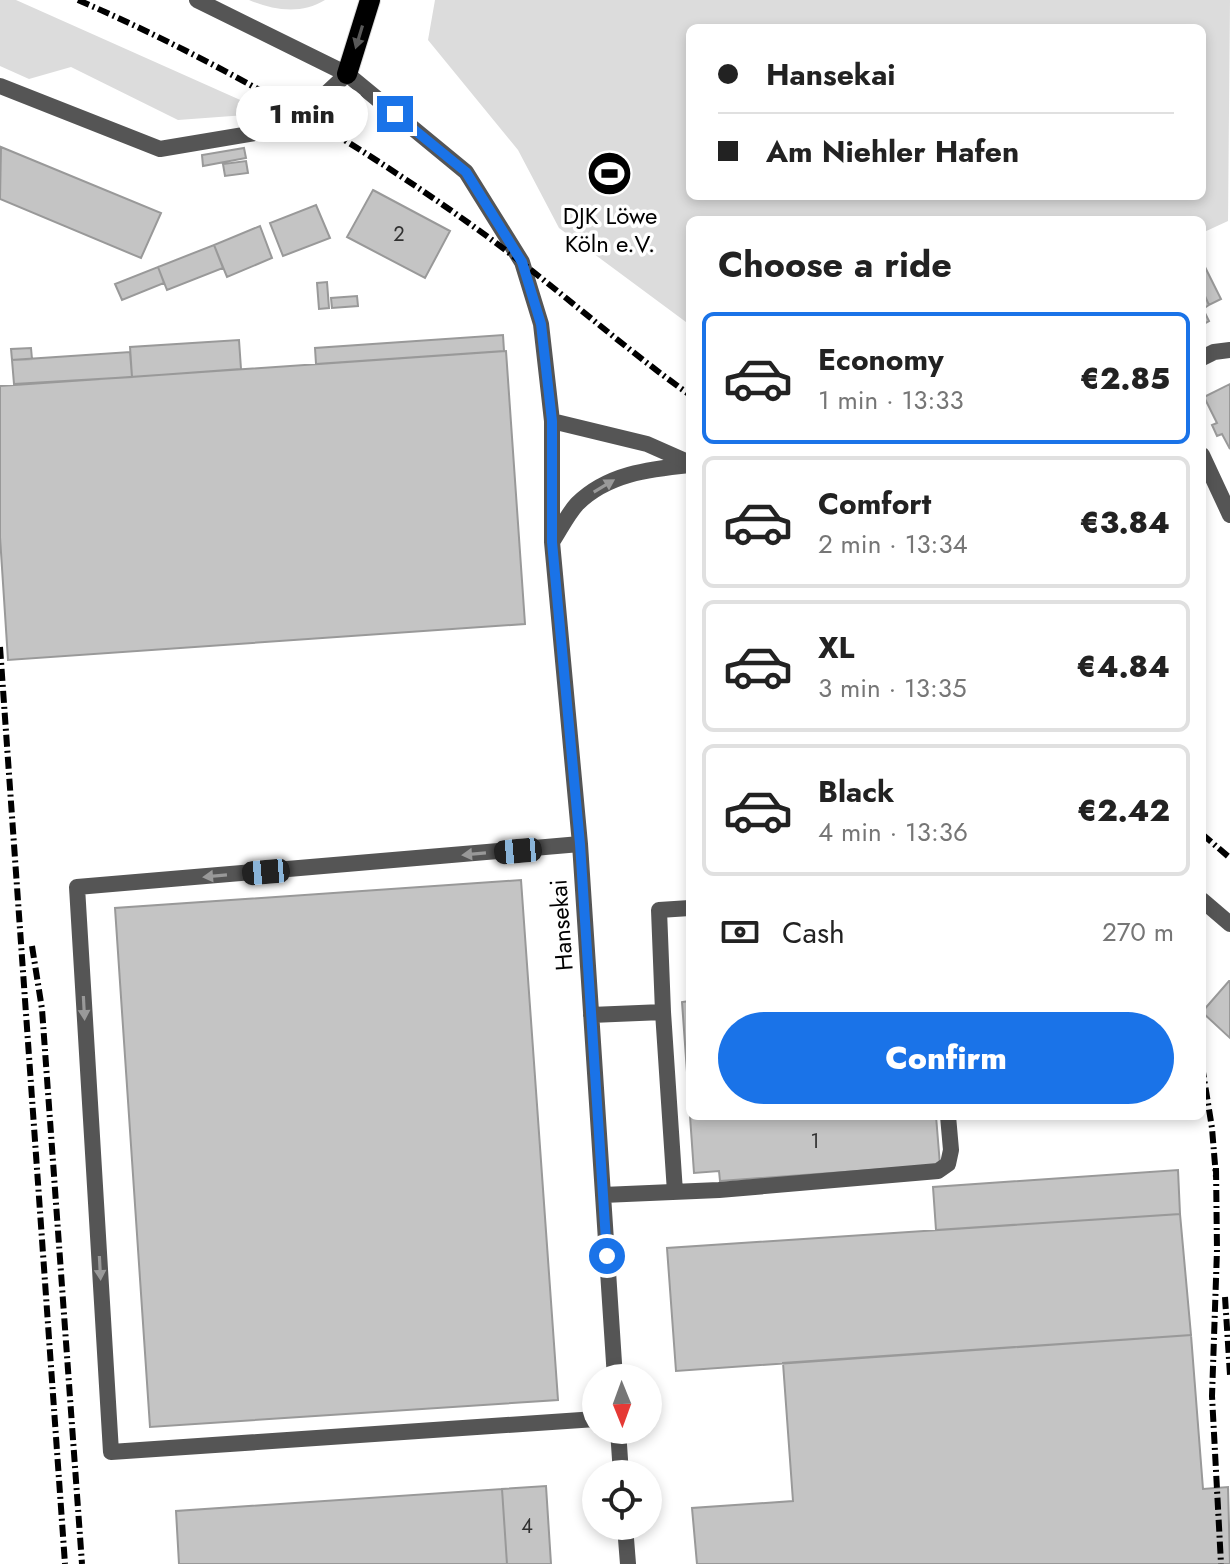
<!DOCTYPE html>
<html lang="en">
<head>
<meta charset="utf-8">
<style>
  :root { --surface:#fff; --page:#f2f2f2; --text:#222; --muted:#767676; --line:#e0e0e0; --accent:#1a73e8 }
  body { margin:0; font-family:Jost,sans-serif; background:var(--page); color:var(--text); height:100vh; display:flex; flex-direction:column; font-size:30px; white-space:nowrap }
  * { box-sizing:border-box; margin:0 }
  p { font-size:26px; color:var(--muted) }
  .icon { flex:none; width:44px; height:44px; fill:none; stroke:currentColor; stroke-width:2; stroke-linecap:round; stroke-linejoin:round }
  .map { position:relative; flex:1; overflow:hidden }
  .panel { position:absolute; left:686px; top:216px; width:520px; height:904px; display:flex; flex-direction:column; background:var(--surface); border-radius:12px; box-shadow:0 4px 12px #0003 }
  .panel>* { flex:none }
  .banner { position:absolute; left:686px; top:24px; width:520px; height:176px; border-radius:12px; box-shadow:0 4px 12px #0003; display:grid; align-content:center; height:176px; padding:0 32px; background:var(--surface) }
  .needle { width:52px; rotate:179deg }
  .controls { position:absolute; left:582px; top:1364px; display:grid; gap:16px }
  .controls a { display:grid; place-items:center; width:80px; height:80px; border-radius:50%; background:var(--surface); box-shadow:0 4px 12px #0003; font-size:40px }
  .end { position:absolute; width:36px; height:36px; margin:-18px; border:10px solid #1a73e8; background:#fff; box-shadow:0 0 0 4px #fff }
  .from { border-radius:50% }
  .bubble { position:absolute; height:56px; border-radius:28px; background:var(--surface); box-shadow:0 4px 12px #0003; font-size:26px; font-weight:800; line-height:56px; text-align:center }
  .car { position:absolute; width:24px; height:48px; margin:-24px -12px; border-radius:10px; box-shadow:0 0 6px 2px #0007; background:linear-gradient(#222 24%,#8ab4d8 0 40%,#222 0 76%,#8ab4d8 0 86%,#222 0) }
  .banner b { display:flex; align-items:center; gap:28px; height:76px; font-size:30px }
  .banner b+b { border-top:2px solid var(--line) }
  .banner i { width:20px; height:20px; background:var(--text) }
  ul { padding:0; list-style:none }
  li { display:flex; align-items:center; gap:24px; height:132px; margin:0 16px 12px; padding:0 16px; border:4px solid var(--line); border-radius:12px }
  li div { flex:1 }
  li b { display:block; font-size:30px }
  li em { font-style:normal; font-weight:800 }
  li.active { border-color:var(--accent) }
  li>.icon { width:72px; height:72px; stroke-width:1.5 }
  h2 { padding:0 32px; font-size:36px; line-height:96px }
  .pay { display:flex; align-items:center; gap:20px; height:88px; padding:0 32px; font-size:30px }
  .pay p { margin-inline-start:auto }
  .action { display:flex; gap:16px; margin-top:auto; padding:16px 32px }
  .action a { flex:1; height:92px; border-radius:48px; background:var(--accent); color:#fff; font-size:32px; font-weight:800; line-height:92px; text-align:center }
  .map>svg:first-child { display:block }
  .green { fill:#dcdcdc; fill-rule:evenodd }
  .building { fill:#c4c4c4; stroke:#999; stroke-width:2 }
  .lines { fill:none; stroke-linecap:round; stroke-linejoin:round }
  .primary-casing { stroke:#dbdbdb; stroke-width:22 }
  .lane { stroke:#555; stroke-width:16 }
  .street { stroke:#555; stroke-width:16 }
  .primary { stroke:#000; stroke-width:20 }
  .rail { stroke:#000; stroke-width:6; stroke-dasharray:12 4 2 4; stroke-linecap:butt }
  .oneway { fill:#595959 }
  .oneway2 { fill:#999 }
  .route { stroke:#1a73e8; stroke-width:10 }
  .labels { text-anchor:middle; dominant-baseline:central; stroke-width:7; stroke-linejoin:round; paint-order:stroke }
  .number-label { font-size:20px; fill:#313131 }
  .poi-label { font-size:24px; fill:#000; stroke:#fff }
  .street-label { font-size:24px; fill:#000; stroke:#fff }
</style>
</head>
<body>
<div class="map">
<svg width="1230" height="1564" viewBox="0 0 1230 1564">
  <rect width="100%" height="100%" fill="#fff"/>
  <!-- green -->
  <path class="green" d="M0,0H16L263,110L259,114L178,120L71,67L29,79L0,66Z
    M249,0H325C301,15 273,10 249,0Z
    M435,0H1230L1228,221L1202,233V220H690V325L559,228L518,150L428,40ZM690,28H1202V196H690Z"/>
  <!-- building -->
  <path class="building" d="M1,147L161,213L141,258L0,199Z
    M244,148L246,158L203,166L202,155Z
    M246,161L248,173L225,176L223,164Z
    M373,190L450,231L425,278L347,237Z
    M316,205L330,238L283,256L270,223Z
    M260,226L272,258L227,277L214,245Z
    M214,245L223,268L167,290L158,267Z
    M1202,261L1221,299L1209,305L1204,294L1202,295Z
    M158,267L164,283L122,300L115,284Z
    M327,282L329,308L319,309L317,283Z
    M1204,294L1209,305L1203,309L1209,321L1202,325V295Z
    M357,296L358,306L332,308L331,298Z
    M503,335L504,351L316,364L315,348Z
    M239,340L241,369L132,377L130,347Z
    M31,348L32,359L12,360L11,349Z
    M506,351L525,624L8,660L0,537V386Z
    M130,352L132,377L14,384L12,360Z
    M1230,384V449L1222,434L1217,436L1212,425L1217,423L1204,397Z
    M521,880L558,1400L150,1427L115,908Z
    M1229,981H1230V1038L1202,1012Z
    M690,1001V1114L682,1002Z
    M690,1116H936L940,1165L720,1181L719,1171L694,1173Z
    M1178,1170L1180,1214L936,1230L933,1187Z
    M1180,1214L1191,1335L676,1371L667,1248Z
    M1191,1335L1203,1489L1228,1487L1230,1564H697L692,1508L793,1501L783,1363Z
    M546,1486L551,1564H507L502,1489Z
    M502,1489L507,1564H179L176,1511Z"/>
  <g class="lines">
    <defs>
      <path id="primary" d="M347,74L370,0"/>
    </defs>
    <!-- primary casing -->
    <use href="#primary" class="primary-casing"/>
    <!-- lane -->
    <path class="lane" d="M0,86L160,149L273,130L303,115L347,74
      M1202,358L1214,352L1230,350
      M552,421V542L580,844L615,1378
      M1202,455L1230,515
      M552,542C560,530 567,515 577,504C607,474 649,469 690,465
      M580,844L77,887L111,1452L596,1419
      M663,1012L675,1192
      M591,1015L663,1012L659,910L690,908
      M603,1195L719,1190L938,1171L948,1164L951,1150L948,1116
      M618,1430L621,1474
      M625,1526L628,1564"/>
    <!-- street -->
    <path class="street" d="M197,0L347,74L466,172L522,262L541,324L552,421L647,444L690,463
      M1202,900L1230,924"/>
    <!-- primary -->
    <use href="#primary" class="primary"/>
    <!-- rail -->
    <path class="rail" d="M78,0C223,63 361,144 488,237C557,288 620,345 690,395
      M0,647L65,1564
      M1202,834L1230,858
      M32,946L42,1009L82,1564
      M1202,1066L1212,1128L1216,1177
      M1216,1168L1217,1250L1212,1396L1221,1564
      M1225,1297L1230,1375"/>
  </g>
  <!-- one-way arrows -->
  <defs><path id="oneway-solid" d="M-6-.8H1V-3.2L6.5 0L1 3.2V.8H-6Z" transform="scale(2)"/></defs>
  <use class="oneway" href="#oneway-solid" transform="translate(359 37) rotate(107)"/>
  <g class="oneway2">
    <use href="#oneway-solid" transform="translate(604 486) rotate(-31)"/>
    <use href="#oneway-solid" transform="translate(474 854) rotate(175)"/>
    <use href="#oneway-solid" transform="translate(215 876) rotate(175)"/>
    <use href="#oneway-solid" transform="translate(84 1008) rotate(87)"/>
    <use href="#oneway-solid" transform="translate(100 1268) rotate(87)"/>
  </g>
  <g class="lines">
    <!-- route -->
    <path class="route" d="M395,114L466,172L522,262L541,324L552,421V542L580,844L607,1256"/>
  </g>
  <!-- icons -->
  <defs>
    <symbol id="stadium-disc" viewBox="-11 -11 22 22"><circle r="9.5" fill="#000" stroke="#fff"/><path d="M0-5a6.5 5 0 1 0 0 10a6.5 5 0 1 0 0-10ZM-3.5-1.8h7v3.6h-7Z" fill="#fff"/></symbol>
  </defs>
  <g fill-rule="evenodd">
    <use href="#stadium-disc" x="584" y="148" width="51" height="51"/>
  </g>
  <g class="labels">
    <!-- number labels -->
    <g class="number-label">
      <text x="399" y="234">2</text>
      <text x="815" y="1141">1</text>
      <text x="527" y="1526">4</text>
    </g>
    <!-- poi labels -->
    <g class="poi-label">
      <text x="610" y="215">DJK Löwe<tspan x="610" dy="28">Köln e.V.</tspan></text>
    </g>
    <!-- street labels -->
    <g class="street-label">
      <text transform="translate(561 925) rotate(-94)">Hansekai</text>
    </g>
  </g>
</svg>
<div class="controls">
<a><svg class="needle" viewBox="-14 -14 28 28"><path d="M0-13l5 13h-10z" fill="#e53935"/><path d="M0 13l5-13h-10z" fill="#767676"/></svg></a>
<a><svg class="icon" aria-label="locate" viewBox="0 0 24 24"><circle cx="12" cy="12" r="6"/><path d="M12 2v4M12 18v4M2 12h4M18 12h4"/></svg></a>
</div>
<i class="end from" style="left:607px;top:1256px"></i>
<i class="end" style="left:395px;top:114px"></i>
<div class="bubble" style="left:236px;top:86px;width:132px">1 min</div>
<i class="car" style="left:518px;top:851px;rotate:265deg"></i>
<i class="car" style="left:266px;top:872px;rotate:265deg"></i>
<div class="banner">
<b><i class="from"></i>Hansekai</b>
<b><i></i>Am Niehler Hafen</b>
</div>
<section class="panel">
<h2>Choose a ride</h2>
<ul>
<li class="active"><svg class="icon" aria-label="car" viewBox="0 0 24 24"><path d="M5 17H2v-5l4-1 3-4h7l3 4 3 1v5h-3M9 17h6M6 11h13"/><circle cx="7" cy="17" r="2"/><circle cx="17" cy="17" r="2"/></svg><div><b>Economy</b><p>1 min · 13:33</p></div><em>€2.85</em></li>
<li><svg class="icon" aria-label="car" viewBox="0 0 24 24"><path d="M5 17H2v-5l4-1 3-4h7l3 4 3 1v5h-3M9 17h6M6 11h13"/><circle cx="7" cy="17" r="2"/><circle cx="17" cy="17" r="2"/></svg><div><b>Comfort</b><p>2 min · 13:34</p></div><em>€3.84</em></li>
<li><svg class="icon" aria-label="car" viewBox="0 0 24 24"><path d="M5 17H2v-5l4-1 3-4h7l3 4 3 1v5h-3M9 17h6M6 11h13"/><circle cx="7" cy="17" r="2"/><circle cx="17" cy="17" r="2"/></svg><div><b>XL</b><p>3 min · 13:35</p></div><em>€4.84</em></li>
<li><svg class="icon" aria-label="car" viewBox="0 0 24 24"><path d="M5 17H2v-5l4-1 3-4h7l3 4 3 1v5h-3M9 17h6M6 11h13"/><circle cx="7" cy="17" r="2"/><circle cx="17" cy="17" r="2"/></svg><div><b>Black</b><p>4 min · 13:36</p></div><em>€2.42</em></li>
</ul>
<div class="pay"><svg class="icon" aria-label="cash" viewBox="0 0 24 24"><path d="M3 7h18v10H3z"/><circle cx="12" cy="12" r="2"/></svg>Cash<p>270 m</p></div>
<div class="action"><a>Confirm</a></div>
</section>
</div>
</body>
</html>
